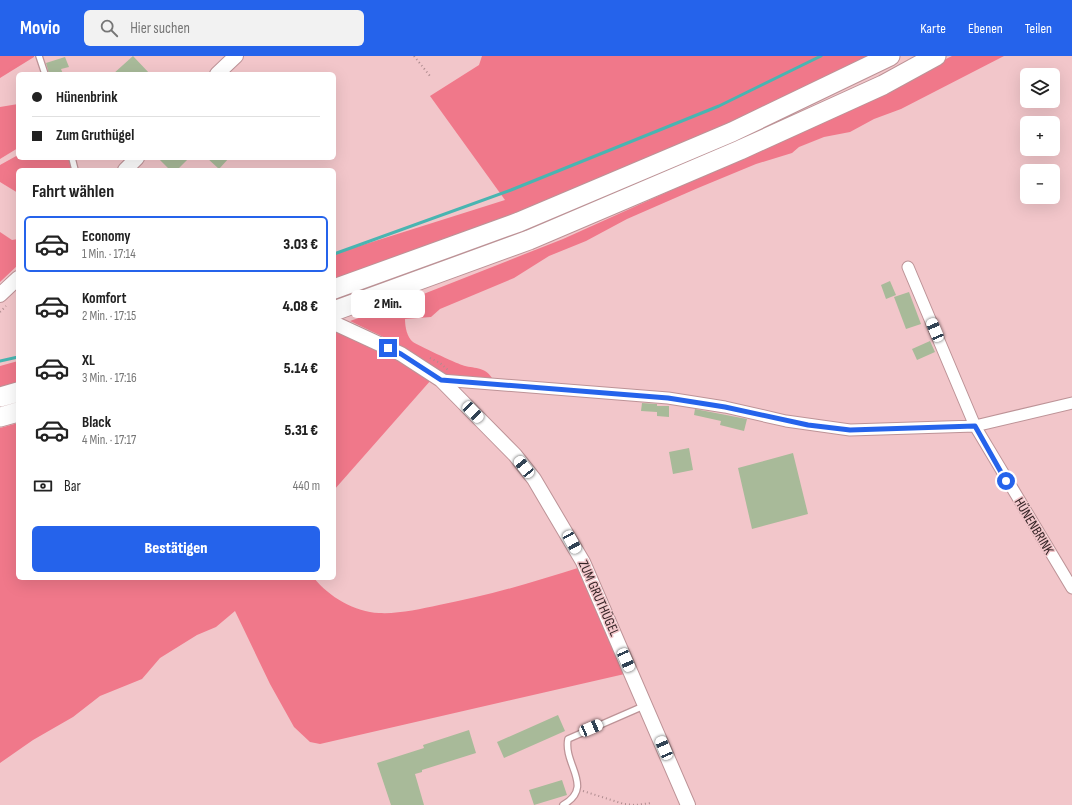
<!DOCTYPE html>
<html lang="de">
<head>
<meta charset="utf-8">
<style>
  :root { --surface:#fff; --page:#f2f2f2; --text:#222; --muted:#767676; --line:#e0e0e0; --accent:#2563eb }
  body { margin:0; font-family:"Sofia Sans Condensed",sans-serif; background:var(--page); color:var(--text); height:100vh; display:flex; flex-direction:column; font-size:15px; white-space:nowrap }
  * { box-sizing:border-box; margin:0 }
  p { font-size:13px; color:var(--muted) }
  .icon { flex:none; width:22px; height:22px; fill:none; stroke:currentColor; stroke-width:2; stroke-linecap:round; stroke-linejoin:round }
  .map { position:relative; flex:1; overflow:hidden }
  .details { position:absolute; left:16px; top:112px; width:320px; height:412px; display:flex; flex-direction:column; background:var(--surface); border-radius:6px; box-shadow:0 4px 16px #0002 }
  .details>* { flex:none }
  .banner { position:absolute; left:16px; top:16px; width:320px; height:88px; border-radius:6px; box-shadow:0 4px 16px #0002; display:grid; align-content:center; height:88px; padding:0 16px; background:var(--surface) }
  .fabs { position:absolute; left:1020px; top:12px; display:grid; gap:8px }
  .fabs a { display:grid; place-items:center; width:40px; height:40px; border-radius:6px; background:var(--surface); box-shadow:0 4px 16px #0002; font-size:20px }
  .end { position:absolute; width:18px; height:18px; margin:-9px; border:5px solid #2563eb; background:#fff; box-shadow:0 0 0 2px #fff }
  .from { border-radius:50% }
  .bubble { position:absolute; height:28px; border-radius:6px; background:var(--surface); box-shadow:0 4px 16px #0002; font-size:13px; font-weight:800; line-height:28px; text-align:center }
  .car { position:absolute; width:12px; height:24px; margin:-12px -6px; border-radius:5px; box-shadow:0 0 3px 1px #0007; background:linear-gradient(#fff 24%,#345 0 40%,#fff 0 76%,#345 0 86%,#fff 0) }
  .banner b { display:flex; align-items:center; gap:14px; height:38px; font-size:15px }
  .banner b+b { border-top:1px solid var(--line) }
  .banner i { width:10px; height:10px; background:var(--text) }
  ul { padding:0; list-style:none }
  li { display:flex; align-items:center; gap:12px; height:56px; margin:0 8px 6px; padding:0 8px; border:2px solid transparent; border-radius:6px }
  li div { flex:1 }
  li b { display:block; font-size:15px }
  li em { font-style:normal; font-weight:800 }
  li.active { border-color:var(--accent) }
  li>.icon { width:36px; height:36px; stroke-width:1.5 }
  h2 { padding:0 16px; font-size:18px; line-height:48px }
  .pay { display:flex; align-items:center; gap:10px; height:44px; padding:0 16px; font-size:15px }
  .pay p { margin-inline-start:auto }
  .action { display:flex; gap:8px; margin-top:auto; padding:8px 16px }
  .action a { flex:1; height:46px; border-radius:6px; background:var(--accent); color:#fff; font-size:16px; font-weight:800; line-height:46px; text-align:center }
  header { display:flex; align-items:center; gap:24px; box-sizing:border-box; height:56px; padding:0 20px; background:var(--accent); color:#fff }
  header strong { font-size:19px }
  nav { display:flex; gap:22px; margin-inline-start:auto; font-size:14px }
  .search { width:280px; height:36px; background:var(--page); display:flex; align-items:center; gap:10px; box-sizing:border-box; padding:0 14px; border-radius:6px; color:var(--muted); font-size:15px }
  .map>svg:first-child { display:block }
  .green { fill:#f0788a }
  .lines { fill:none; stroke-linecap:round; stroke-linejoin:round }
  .stream { stroke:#49b5b1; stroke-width:3 }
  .building { fill:#a8ba99 }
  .service-casing { stroke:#bd9397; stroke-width:8 }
  .minor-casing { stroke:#bd9397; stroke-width:13 }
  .tertiary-casing { stroke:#bd9397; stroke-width:16 }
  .trunk-casing { stroke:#bd9397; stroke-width:21 }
  .path { stroke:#ae8c8f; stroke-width:2; stroke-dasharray:1 3; stroke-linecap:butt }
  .service { stroke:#fff; stroke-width:5.5 }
  .minor { stroke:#fff; stroke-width:11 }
  .tertiary { stroke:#fff; stroke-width:14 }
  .trunk { stroke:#fff; stroke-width:19 }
  .route { stroke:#2563eb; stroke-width:5 }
  .labels { text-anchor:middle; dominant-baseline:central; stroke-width:3; stroke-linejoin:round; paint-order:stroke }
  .street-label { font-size:14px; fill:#332325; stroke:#f2c6ca }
</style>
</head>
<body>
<header>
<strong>Movio</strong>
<div class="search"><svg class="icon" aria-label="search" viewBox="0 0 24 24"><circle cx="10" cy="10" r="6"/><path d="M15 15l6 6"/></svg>Hier suchen</div>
<nav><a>Karte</a><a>Ebenen</a><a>Teilen</a></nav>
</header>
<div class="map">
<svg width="1072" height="749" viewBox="0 0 1072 749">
  <rect width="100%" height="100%" fill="#f2c6ca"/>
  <!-- green -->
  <path class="green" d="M0,0H34V1L0,22Z
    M482,0H875L761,55L516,157L334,227V198L505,144L430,40L479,9Z
    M952,0H1004L901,53L874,63L850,76L824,81L799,91L792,97L756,108L698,132L627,163L586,185L549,200L514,222L440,253L431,261L405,263C405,271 407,281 413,286C417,289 456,307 462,309C473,313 485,310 492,322L490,325L461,323L439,316L398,288L350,265L398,248L563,183L756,96Z
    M18,48V92L0,103V51Z
    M18,99V102H72L75,114H18V137L0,126V109Z
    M0,176L12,184L18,183V209L0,226Z
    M334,273L401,303L431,324L334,434Z
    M18,305V327L0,332V310Z
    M18,367V522H314C329,541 355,556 379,557C399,558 420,553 439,549C487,540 534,526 581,511L629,617L320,688L310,686L294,671L270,628L235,555L216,571L197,579L160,602L142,623L100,640L73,661L33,684L0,707V372Z"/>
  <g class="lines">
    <!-- stream -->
    <path class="stream" d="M334,198L511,134L719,50L821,0
      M0,305L18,301"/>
  </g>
  <!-- building -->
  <path class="building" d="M133,0L150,18H113Z
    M65,1L69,11L61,13L63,18H49L46,7Z
    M158,102H189L177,114H170Z
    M207,102H229L219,113Z
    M890,225L896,239L886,243L881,229Z
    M909,236L921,268L906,273L894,241Z
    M930,285L935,296L917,304L912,293Z
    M642,347L657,348V350H669V361L657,360V356L641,355Z
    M695,353L747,363L744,375L720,369L721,365L694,359Z
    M689,392L693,414L673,418L669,396Z
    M793,397L808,458L752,473L738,412Z
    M558,659L565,675L504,702L497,686Z
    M469,674L476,697L422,714V716L415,718L424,749H391L377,707L424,692L423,689Z
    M562,724L567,739L534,749L529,734Z"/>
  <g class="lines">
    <defs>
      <path id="service" d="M39,0L45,18
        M72,102L75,114
        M563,749C595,731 563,709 568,683L646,649"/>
      <path id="minor" d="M908,211L975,370L1072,532
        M441,324L668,342L725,351L786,365L850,374L975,370L1072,347"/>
      <path id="tertiary" d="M217,18L236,0
        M125,114L137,102
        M0,239L18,222
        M334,267L401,298L441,324L515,399L534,423L583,506L688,749"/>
      <path id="trunk" d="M334,233L519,166L732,76L890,0
        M334,255L529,184L740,94L883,29L936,0
        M0,341L18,336
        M0,361L18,356"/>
    </defs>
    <!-- service casing -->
    <use href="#service" class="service-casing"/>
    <!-- minor casing -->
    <use href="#minor" class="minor-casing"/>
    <!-- tertiary casing -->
    <use href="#tertiary" class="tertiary-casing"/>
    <!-- trunk casing -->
    <use href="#trunk" class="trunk-casing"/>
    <!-- path -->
    <path class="path" d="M414,0L430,20
      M0,256L6,250
      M430,302L440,307L448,314
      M583,735L624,748L635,749L651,747"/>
    <!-- service -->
    <use href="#service" class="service"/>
    <!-- minor -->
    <use href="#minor" class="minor"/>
    <!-- tertiary -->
    <use href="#tertiary" class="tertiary"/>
    <!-- trunk -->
    <use href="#trunk" class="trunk"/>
  </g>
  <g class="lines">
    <!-- route -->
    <path class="route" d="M388,292L401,298L441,324L668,342L725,351L808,369L850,374L975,370L1006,425"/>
  </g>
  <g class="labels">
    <!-- street labels -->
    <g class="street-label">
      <text transform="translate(1034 470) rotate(59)">HÜNENBRINK</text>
      <text transform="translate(599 542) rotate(66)">ZUM GRUTHÜGEL</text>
    </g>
  </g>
</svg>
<div class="fabs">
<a><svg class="icon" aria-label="layers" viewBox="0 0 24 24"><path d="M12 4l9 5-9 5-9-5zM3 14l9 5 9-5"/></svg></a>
<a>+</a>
<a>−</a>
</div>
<i class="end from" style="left:1006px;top:425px"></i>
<i class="end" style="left:388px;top:292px"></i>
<div class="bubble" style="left:351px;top:234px;width:74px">2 Min.</div>
<i class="car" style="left:935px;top:274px;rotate:337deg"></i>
<i class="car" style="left:473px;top:356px;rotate:136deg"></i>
<i class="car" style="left:524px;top:411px;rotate:321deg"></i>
<i class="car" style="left:572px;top:486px;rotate:151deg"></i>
<i class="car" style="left:626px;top:604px;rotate:156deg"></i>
<i class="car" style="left:591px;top:672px;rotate:67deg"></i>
<i class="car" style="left:664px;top:692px;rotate:337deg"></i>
<div class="banner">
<b><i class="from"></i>Hünenbrink</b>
<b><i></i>Zum Gruthügel</b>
</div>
<section class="details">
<h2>Fahrt wählen</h2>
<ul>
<li class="active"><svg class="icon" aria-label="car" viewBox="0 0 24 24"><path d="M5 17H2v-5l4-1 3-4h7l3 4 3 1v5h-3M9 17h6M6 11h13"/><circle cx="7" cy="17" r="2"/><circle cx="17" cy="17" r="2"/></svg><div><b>Economy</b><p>1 Min. · 17:14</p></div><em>3.03 €</em></li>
<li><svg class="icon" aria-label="car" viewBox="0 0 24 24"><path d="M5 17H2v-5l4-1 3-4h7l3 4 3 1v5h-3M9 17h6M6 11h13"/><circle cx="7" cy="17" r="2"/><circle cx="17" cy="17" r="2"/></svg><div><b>Komfort</b><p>2 Min. · 17:15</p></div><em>4.08 €</em></li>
<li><svg class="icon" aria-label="car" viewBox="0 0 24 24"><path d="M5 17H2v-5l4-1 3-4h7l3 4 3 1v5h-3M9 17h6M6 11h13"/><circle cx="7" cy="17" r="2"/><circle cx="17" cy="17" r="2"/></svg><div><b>XL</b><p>3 Min. · 17:16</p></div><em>5.14 €</em></li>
<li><svg class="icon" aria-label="car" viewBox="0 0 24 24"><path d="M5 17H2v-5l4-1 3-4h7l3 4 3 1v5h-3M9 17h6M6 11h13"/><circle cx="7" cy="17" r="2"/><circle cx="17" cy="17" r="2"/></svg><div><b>Black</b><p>4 Min. · 17:17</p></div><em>5.31 €</em></li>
</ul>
<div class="pay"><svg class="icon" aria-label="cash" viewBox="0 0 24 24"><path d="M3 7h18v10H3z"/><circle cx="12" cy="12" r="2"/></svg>Bar<p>440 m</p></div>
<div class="action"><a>Bestätigen</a></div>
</section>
</div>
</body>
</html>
